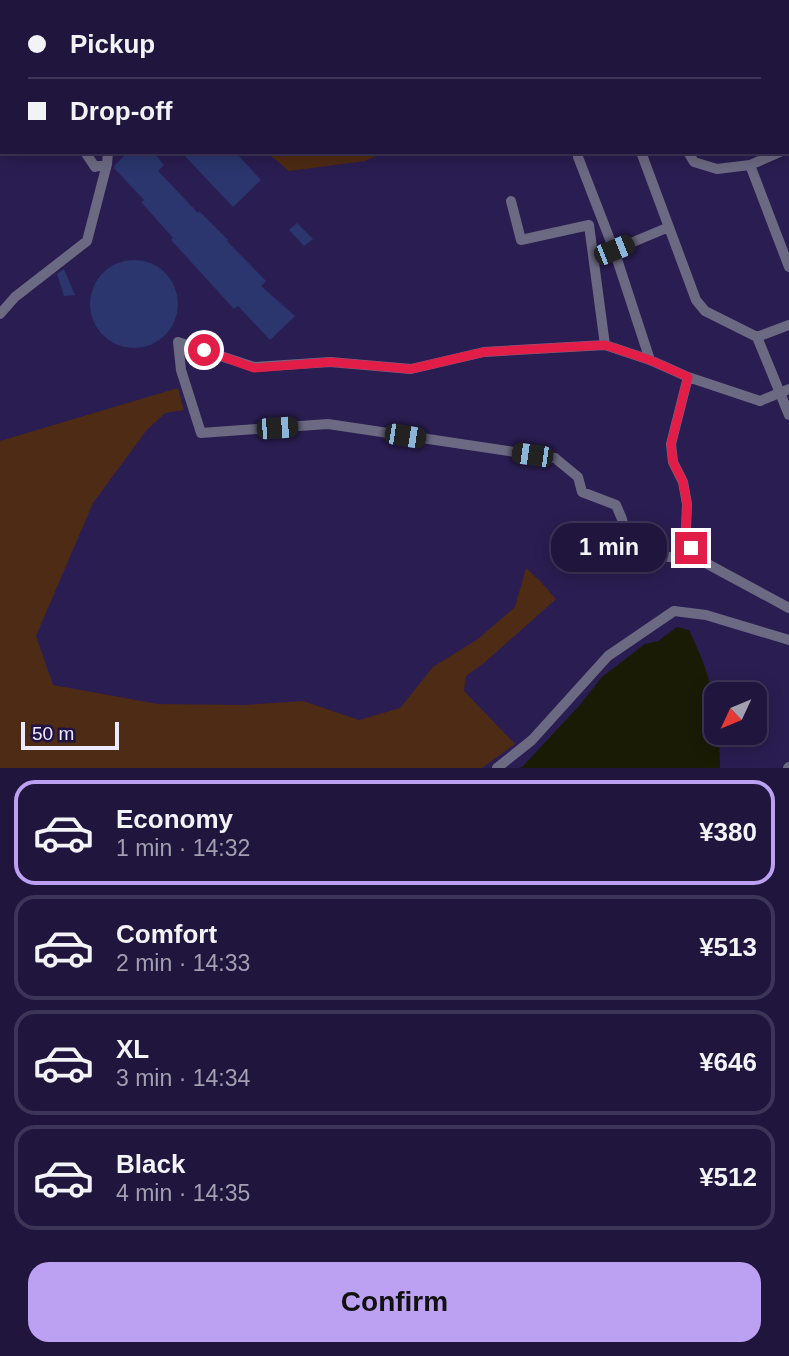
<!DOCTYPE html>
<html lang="en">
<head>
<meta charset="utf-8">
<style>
  :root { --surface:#20163d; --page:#281f44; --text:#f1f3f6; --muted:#a29fb0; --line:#3d3557; --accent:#bca0f2 }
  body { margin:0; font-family:Helvetica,sans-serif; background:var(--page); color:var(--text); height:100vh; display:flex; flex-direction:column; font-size:26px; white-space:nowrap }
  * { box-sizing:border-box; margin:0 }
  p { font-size:23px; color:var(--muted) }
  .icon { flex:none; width:38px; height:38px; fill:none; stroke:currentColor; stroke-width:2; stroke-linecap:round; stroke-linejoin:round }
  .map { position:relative; height:768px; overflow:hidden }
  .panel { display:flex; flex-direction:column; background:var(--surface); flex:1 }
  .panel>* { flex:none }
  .banner { position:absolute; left:0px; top:0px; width:789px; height:154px; box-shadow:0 4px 18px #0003,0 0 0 2px var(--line); display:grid; align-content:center; height:154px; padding:0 28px; background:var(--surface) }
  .needle { width:46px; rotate:226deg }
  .buttons { position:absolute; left:704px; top:682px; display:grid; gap:14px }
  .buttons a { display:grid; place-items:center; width:63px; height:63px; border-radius:14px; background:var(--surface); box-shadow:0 4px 18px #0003,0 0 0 2px var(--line); font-size:35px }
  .scale { position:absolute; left:21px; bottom:18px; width:98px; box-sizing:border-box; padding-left:7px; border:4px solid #eceafe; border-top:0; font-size:19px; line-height:24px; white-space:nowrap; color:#eceafe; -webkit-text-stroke:5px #211245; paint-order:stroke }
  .end { position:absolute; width:32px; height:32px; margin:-16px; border:9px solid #e11d48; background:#fff; box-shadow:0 0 0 4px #fff }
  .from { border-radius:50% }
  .bubble { position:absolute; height:49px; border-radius:21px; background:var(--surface); box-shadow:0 4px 18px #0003,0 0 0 2px var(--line); font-size:23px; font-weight:600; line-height:49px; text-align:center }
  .car { position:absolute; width:21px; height:42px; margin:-21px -10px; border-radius:9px; box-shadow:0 0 5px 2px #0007; background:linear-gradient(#222 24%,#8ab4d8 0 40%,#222 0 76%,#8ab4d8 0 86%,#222 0) }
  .banner b { display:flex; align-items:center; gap:24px; height:66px; font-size:26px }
  .banner b+b { border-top:2px solid var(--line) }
  .banner i { width:18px; height:18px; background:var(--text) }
  ul { padding:12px 0 0; list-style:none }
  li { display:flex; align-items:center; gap:21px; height:105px; margin:0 14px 10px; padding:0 14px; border:4px solid var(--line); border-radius:21px }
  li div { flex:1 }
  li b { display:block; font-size:26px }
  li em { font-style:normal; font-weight:600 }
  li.current { border-color:var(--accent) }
  li>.icon { width:63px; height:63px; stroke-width:1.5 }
  .cta { display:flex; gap:14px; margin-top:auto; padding:14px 28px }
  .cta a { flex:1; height:80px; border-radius:21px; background:var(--accent); color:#111; font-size:28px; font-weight:600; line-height:80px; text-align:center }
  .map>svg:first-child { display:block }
  .green { fill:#4e2b14 }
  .water { fill:#1a1b05 }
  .building { fill:#2a366d }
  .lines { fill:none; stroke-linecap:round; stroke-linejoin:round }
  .street { stroke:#6c6983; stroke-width:10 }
  .street-bridge { stroke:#6c6983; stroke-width:10 }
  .route { stroke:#e11d48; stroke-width:9 }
</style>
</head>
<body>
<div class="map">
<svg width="789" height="768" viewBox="0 0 789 768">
  <rect width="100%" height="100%" fill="#2a1d51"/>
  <!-- green -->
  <path class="green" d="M266,152H385L365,161L289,171Z
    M178,388L184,410L165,413L146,431L93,503L36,636L53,685L158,704L243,705L303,701L359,720L400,708L433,667L478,639L515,607L526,568L540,581L556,599L484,663L466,676L464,691L515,744L482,768H0V441Z"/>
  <!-- water -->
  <path class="water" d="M677,627L689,630C706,665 716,694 716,733H719L720,768H519L523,766L579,706L602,677L645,644L658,641Z"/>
  <!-- building -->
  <path class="building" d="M128,152H153L164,165L158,171L198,213L199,211L228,240L227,241L266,281L261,286L295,316L270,340L238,306L234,309L171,240L173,238L141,202L144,200L114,168L115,165Z
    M181,152H235L261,180L233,207Z
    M297,223L313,239L304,246L289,230Z
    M90 304a44 44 0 1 1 88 0a44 44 0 1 1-88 0Z
    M64,269L75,295L64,296L57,274Z"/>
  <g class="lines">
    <!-- street -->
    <path class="street" d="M91,0V2
      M295,0L299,2
      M458,0L461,2
      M609,0L610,2
      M712,0L714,2
      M49,2V0
      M571,2L573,0
      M756,2L761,0
      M788,25H789
      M0,91L2,92
      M788,149L789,148
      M85,152L95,167L107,164
      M641,152L696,300L705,311L757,337L789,415
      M688,152L694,162L717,169L750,165L780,152
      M578,157L614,250L650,360
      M750,165L789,267
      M511,201L521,240L589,225L605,345
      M614,250L669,227
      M0,314L15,297L87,241L107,164L108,152
      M757,337L789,325
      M688,377L671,444L673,462L683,482L687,504L686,529L691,548L702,561L789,608
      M702,561L629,552L622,519L616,505L582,492L578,477L555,458L328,424L201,433L181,370L178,342L254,367L330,362L411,369L484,352L605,345L650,360L688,377L760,401
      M497,768L532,740L608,656L674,611L706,615L789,640
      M788,768L789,767"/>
    <!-- street-bridge -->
    <path class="street-bridge" d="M760,401L789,389"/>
  </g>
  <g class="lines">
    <!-- route -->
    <path class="route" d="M204,350L254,368L330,362L411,369L484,352L605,345L650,360L688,377L671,444L673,462L683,482L687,504L686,529L691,548"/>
  </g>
</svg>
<div class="buttons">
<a><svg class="needle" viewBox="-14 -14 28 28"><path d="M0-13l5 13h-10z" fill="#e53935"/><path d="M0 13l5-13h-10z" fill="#a29fb0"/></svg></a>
</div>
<div class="scale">50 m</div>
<i class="end from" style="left:204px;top:350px"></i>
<i class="end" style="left:691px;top:548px"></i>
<div class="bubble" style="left:551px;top:523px;width:116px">1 min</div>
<i class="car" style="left:614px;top:250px;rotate:68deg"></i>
<i class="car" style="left:277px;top:428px;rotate:86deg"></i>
<i class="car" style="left:405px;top:436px;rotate:99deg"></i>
<i class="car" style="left:532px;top:455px;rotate:278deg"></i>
<div class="banner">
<b><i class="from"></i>Pickup</b>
<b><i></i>Drop-off</b>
</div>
</div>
<section class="panel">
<ul>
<li class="current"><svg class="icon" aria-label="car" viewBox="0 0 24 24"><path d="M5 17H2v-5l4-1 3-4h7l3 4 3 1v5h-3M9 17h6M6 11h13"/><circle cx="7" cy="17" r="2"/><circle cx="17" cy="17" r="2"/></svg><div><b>Economy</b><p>1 min · 14:32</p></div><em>¥380</em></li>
<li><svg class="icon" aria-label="car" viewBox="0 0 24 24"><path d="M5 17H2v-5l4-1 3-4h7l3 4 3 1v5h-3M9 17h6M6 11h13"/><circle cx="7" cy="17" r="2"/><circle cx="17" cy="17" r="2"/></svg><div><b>Comfort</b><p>2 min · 14:33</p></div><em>¥513</em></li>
<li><svg class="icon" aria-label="car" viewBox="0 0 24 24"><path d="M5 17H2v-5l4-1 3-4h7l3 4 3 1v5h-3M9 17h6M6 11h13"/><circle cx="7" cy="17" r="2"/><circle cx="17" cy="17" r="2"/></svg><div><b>XL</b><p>3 min · 14:34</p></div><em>¥646</em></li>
<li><svg class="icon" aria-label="car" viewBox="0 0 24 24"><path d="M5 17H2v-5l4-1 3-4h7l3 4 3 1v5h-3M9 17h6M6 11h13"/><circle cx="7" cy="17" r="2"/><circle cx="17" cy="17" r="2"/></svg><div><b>Black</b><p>4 min · 14:35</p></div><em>¥512</em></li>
</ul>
<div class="cta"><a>Confirm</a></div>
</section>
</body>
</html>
